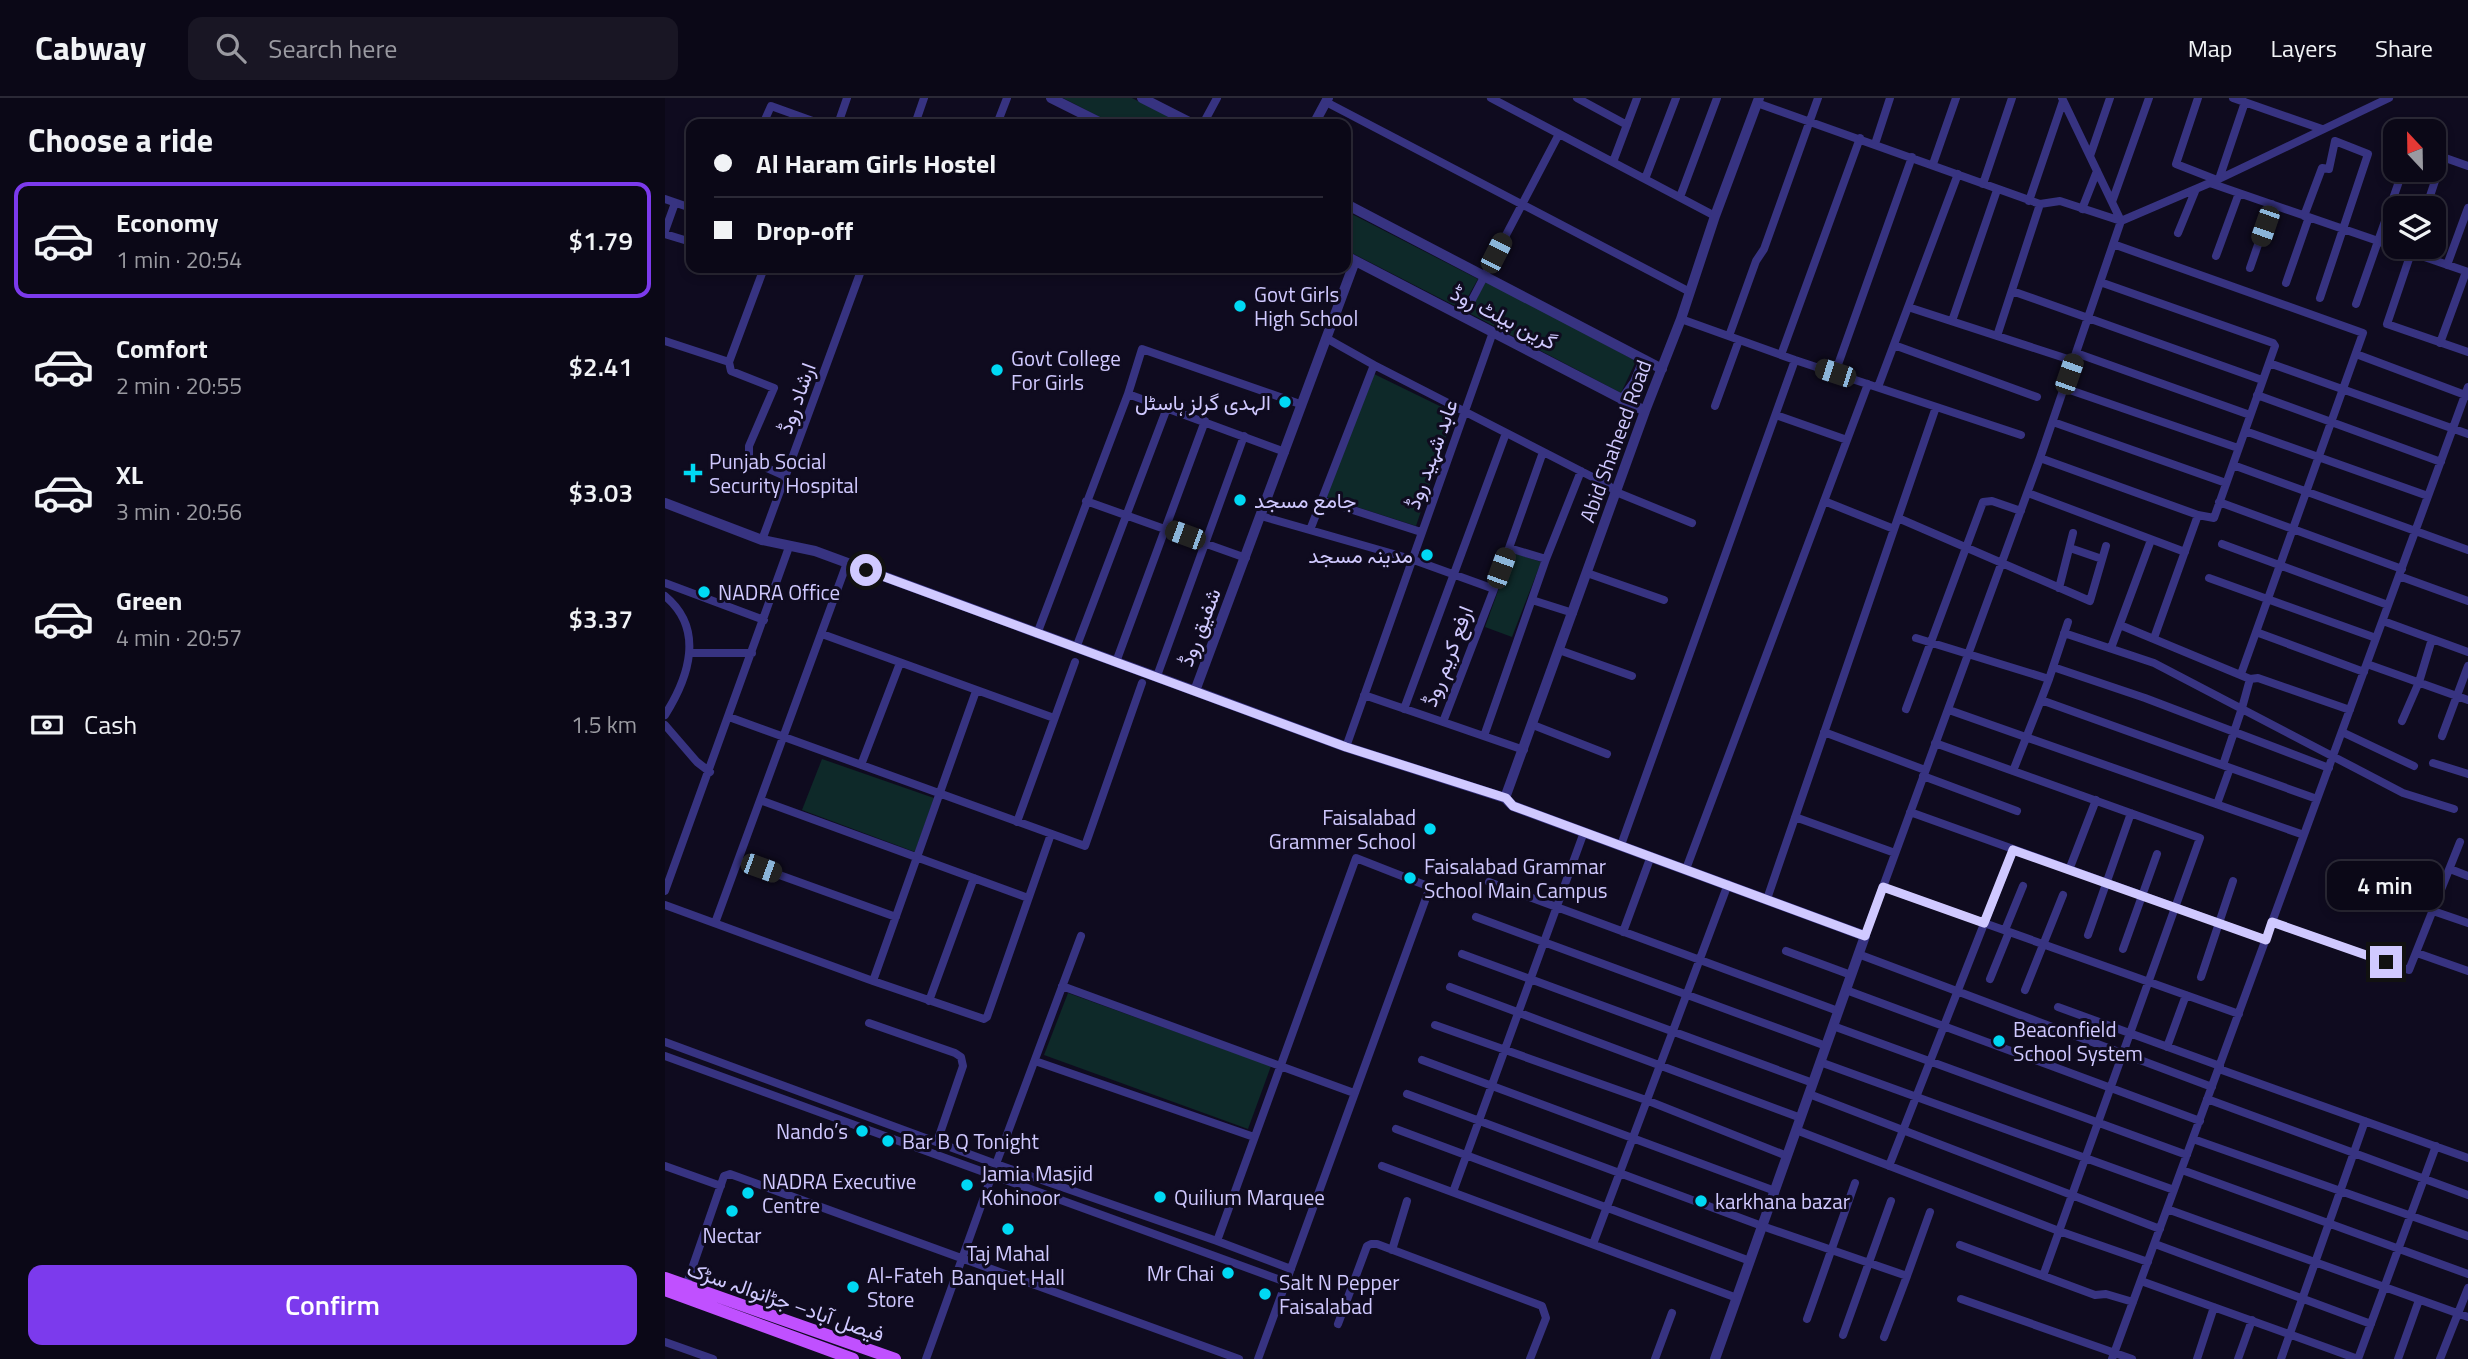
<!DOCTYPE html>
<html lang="en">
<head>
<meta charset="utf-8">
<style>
  :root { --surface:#0b0817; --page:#191624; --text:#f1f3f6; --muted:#9a9aa1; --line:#2b2936; --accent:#7c3aed }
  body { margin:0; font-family:"Titillium Web",Vazirmatn,sans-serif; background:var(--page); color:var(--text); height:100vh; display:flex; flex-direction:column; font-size:26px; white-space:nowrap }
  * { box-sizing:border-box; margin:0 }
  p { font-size:23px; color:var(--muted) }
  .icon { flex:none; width:38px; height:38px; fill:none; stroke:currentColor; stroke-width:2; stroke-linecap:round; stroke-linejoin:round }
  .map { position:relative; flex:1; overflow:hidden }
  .panel { display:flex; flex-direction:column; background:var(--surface); width:665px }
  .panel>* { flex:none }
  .guide { position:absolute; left:21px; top:21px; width:665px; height:154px; border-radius:14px; box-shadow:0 4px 10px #0003,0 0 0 2px var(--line); display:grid; align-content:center; height:154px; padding:0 28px; background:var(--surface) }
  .needle { width:46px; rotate:338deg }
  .controls { position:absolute; left:1718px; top:21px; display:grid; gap:14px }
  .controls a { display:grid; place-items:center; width:63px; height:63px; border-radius:14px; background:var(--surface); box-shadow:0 4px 10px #0003,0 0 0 2px var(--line); font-size:35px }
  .end { position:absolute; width:32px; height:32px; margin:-16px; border:9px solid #d0c9ff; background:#111; box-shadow:0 0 0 4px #111 }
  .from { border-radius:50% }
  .bubble { position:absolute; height:49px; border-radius:14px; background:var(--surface); box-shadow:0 4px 10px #0003,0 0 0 2px var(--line); font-size:23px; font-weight:600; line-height:49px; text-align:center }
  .car { position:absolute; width:21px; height:42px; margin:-21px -10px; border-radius:9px; box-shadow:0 0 5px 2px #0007; background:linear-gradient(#222 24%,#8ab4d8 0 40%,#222 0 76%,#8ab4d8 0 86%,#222 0) }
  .guide b { display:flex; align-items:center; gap:24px; height:66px; font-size:26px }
  .guide b+b { border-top:2px solid var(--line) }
  .guide i { width:18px; height:18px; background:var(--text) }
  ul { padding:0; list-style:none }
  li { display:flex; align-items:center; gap:21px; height:116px; margin:0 14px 10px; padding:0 14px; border:4px solid transparent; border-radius:14px }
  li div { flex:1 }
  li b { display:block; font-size:26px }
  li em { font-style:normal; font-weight:600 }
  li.selected { border-color:var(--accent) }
  li>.icon { width:63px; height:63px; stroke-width:1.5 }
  h2 { padding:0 28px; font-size:32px; line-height:84px }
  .pay { display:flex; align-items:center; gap:18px; height:77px; padding:0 28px; font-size:26px }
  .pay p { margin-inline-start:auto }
  .primary-button { display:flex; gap:14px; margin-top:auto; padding:14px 28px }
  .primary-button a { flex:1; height:80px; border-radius:14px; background:var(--accent); color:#fff; font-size:28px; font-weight:600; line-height:80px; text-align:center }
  header { display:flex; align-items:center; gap:42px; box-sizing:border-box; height:98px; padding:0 35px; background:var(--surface); border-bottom:2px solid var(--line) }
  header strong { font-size:33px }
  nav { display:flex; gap:38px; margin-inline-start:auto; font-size:24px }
  .search { width:490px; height:63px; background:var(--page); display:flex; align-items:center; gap:18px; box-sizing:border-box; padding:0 24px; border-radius:14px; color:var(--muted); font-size:26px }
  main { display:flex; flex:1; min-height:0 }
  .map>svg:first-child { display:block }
  .green { fill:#0e2929 }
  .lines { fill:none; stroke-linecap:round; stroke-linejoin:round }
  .minor { stroke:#373381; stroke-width:8 }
  .tertiary { stroke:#373381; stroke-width:10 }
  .primary { stroke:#c050ff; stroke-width:12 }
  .route { stroke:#d0c9ff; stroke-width:9 }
  .poi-dot { fill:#00d9f4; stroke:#0f0b1f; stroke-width:2.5 }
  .labels { text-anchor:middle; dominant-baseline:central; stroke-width:6; stroke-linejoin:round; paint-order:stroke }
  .poi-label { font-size:21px; fill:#d0c9ff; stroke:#0f0b1f; text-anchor:start }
  .street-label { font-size:21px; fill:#d0c9ff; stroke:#0f0b1f }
</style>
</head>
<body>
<header>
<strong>Cabway</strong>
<div class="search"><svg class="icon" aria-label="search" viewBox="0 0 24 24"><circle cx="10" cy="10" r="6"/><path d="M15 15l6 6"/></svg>Search here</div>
<nav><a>Map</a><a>Layers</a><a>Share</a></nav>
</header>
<main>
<section class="panel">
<h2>Choose a ride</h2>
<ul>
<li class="selected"><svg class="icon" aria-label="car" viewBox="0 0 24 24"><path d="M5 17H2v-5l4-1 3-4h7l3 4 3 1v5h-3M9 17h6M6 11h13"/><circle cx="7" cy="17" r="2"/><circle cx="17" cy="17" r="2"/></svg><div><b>Economy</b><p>1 min · 20:54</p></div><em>$1.79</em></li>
<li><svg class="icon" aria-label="car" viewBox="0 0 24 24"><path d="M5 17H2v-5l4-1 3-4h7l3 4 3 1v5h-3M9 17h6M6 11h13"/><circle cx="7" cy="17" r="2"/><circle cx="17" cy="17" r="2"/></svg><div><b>Comfort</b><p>2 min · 20:55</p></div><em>$2.41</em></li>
<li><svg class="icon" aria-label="car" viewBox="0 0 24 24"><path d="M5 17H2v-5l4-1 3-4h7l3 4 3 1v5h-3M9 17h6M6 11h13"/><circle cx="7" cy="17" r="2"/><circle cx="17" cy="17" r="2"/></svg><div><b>XL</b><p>3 min · 20:56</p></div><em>$3.03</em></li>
<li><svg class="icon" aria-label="car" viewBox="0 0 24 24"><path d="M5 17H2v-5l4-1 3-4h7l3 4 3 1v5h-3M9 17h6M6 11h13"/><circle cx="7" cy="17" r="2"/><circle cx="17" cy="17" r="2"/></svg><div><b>Green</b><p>4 min · 20:57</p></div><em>$3.37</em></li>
</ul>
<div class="pay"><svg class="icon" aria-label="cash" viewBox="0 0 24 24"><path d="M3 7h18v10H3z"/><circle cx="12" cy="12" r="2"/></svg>Cash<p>1.5 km</p></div>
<div class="primary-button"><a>Confirm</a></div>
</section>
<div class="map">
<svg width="1803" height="1261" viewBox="0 0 1803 1261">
  <rect width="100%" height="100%" fill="#0f0b1f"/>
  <!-- green -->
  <path class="green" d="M398,0H467L518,26H448Z
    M681,113L813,181L796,211L681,152Z
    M821,183L971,263L956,295L804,215Z
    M709,276L789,315L751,428L661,399Z
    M847,454L876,464L847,539L820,529Z
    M157,661L269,700L250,754L137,712Z
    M403,895L606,968L583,1031L379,957Z"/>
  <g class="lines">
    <!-- minor -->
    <path class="minor" d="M826,0L1050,118
      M912,0L962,27
      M1533,0L1511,66L1552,82
      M1568,0L1657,31
      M661,4L1025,194
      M1092,5L1375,106L1332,238
      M98,26L106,8L156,26
      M173,26L182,0
      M250,26L259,0
      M332,26L342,0
      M538,26L552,0
      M1210,46L1225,0
      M1769,56L1803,68
      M1425,58L1445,0
      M948,64L972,0
      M1268,66L1291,0
      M980,81L1011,0
      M1554,81L1580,4
      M1545,85L1803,174
      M1318,86L1347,0
      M1015,99L1052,0
      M0,101L26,110
      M1364,103L1398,3
      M1447,104L1484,0
      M1375,106L1395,103L1456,123L1554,81L1724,0
      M1761,110L1778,59
      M1417,111L1432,73
      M1639,118L1657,70L1664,71L1670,43L1703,56L1655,200
      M0,133L10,105
      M1513,135L1531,91
      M0,136L26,144
      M1448,146L1698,235L1576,576
      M1748,149L1722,226L1803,254
      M1551,158L1574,95
      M1782,167L1803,110
      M99,170L64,264L66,273L109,290L84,348V362L120,378
      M1585,170L1607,106
      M1621,185L1644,119
      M1347,193L1597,282
      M1691,206L1738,72
      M1243,209L1409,263
      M798,219L894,36
      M1016,221L1130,262L1356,337
      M1287,223L1332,92
      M1064,238L1091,163L1099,151L1153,0
      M661,240L709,267L943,387L951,394L1027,425
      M0,243L64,264
      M1775,245L1801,174
      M1229,247L1372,299
      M1411,255L1585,317
      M1691,256L1803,298
      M1116,257L1195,40
      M1604,265L1803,336
      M1170,275L1247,59
      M1213,289L1293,76
      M1399,290L1573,350
      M463,296L620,354
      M1592,297L1776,364
      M1050,308L1074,242
      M1111,317L1182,342
      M1388,324L1561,385
      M1580,333L1763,398
      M1375,360L1533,417L1549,420L1610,248L1608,245L1435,184
      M1568,367L1803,452
      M1363,395L1520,454
      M657,402L756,434
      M421,403L581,460
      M1159,403L1229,431
      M1554,404L1737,471
      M596,418L746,461L829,491L778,624L699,597
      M1233,420L1425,503L1441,448
      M645,432L709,267
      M97,442L197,170
      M1557,446L1723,507
      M844,450L878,354
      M1405,450L1437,461
      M922,475L999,502
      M1734,478L1803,503
      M1544,480L1711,540
      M0,485L99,522
      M1394,490L1408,435
      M829,491L844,450L881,461
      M0,498C40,531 24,579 0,617
      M867,502L908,515
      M1718,523L1803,554
      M1455,527L1585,581L1593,580L1685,612
      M1591,534L1699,574
      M1399,535L1489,565L1738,695L1789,711
      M157,536L389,620
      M372,536L463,296L477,251L635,306
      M1251,540L1384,581L1376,602L1652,701
      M1489,540L1533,417
      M411,550L502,310
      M1446,550L1486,442
      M894,552L967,578
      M26,555H87
      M451,564L540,323
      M1702,566L1803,602
      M1388,569L1480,600L1664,670
      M492,578L579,338
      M1384,581L1403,524
      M739,611L841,335
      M1241,611L1318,404L1327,403L1356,413
      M1284,612L1639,737
      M64,619L420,748L477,585
      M1737,623L1754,584L1767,541
      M778,624L859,652
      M0,627L32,664L45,674
      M868,627L942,656
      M1159,634L1260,672
      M1677,634L1749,668
      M819,638L881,461L916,373
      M1777,638L1803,568
      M1270,645L1535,740L1378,1178
      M681,649L828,234
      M1768,665L1803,676
      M196,667L235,565
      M1558,667L1577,610L1585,581
      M1348,673L1376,602
      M1258,678L1352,713
      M95,702L363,800
      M1552,706L1565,670
      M1245,714L1601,842
      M1130,719L1230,755
      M352,724L410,564
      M956,747L1130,262
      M73,762L231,819
      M1021,771L1203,286
      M1785,771L1803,778
      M1404,772L1431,702
      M824,784L1173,913
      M1218,789L1574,916
      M0,793L124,449
      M1102,801L1271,309
      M0,807L208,883L319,921L322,919L386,736
      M1768,813L1803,825
      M811,819L1161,948
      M1607,824L1744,872L1795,744
      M50,825L182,465
      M1340,832L1358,788
      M958,834L986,758
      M1423,837L1466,715
      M1200,838L1375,360L1456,123L1397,0
      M1458,851L1492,756
      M1121,853L1186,877
      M1752,855L1803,873
      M797,856L1148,985
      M1193,856L1547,989
      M1536,879L1568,783
      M1325,881L1344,834
      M208,883L311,593
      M397,888L689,995
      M785,889L1136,1020
      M1181,892L1535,1023
      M1360,892L1398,797
      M264,903L309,780
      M1393,909L1555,968
      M204,925L290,955L296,959L298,968L272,1044
      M770,927L981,1002L1122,1058
      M1168,928L1522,1057
      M0,944L331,1066L552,1143L626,1171
      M1502,949L1521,897
      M0,958L621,1184
      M757,962L1110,1093
      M370,963L589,1039
      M1155,964L1509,1092
      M1554,971L1803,1060
      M742,996L1097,1128L1242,1178L1265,1114
      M1144,996L1495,1131
      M1542,1001L1803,1097
      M731,1031L1085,1163
      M1131,1032L1394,1133L1483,1164
      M1528,1041L1803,1138
      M0,1068L56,1088
      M717,1068L1072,1200
      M1224,1068L1348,752
      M1517,1072L1803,1176
      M788,1094L919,734
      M1502,1111L1803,1219
      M552,1143L691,760L765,789L593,1261
      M928,1146L1063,786
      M1490,1146L1706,1226
      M1295,1147L1430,1197L1441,1196L1468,1204
      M727,1152L742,1103
      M1476,1183L1693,1261L1771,1048
      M21,1188L59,1078L65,1076L574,1261
      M1296,1201L1467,1261
      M1142,1221L1190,1085
      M673,1226L702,1148L706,1146H712L877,1208L881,1220L865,1261
      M1178,1237L1226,1103
      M1219,1239L1242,1178
      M0,1244L48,1261
      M261,1261L331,1066L416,838
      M990,1261L1007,1215
      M1447,1261L1803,289
      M1532,1261L1549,1209
      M1573,1261L1587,1222
      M1616,1261L1700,1023
      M1733,1261L1754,1202
      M1775,1261L1803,1190"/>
    <!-- tertiary -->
    <path class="tertiary" d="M386,0L438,26
      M477,0L528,26
      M649,26L663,0
      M681,106L997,271
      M681,158L980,313
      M690,163L530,593L681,649L840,700L848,708L1200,838L1050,1261
      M957,302L970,284L979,262
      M0,405L97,442L150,453L530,593
      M840,700L980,313L1016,221L1050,118L1094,0"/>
    <!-- primary -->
    <path class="primary" d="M0,1180L230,1261
      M0,1192L188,1261"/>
  </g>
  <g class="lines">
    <!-- route -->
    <path class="route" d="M201,472L681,649L841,700L848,708L1200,838L1218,789L1319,825L1348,752L1601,842L1607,824L1721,864"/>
  </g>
  <!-- markers -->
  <g class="poi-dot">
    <circle cx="575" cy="208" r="7"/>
    <circle cx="332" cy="272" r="7"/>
    <circle cx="620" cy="304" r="7"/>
    <path d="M24.5 364.5h7v7h7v7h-7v7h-7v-7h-7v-7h7z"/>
    <circle cx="575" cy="402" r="7"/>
    <circle cx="762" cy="457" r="7"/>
    <circle cx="39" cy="494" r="7"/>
    <circle cx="765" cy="731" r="7"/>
    <circle cx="745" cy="780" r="7"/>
    <circle cx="1334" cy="943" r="7"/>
    <circle cx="197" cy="1033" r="7"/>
    <circle cx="223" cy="1043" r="7"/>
    <circle cx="302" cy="1087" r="7"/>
    <circle cx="83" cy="1095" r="7"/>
    <circle cx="495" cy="1099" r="7"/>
    <circle cx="1036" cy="1103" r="7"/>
    <circle cx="67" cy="1113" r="7"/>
    <circle cx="343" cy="1131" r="7"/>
    <circle cx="563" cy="1175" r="7"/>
    <circle cx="188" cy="1189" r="7"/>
    <circle cx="600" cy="1196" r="7"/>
  </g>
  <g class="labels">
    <!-- poi labels -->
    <g class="poi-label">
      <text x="589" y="196">Govt Girls<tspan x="589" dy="24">High School</tspan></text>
      <text x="346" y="260">Govt College<tspan x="346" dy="24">For Girls</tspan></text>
      <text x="606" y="304" text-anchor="end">الہدی گرلز ہاسٹل</text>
      <text x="44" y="363">Punjab Social<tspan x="44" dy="24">Security Hospital</tspan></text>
      <text x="589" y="402">جامع مسجد</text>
      <text x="748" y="457" text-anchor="end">مدینہ مسجد</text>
      <text x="53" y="494">NADRA Office</text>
      <text x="751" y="719" text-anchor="end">Faisalabad<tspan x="751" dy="24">Grammer School</tspan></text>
      <text x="759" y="768">Faisalabad Grammar<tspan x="759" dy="24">School Main Campus</tspan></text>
      <text x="1348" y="931">Beaconfield<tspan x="1348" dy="24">School System</tspan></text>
      <text x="183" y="1033" text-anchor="end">Nando’s</text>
      <text x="237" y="1043">Bar B Q Tonight</text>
      <text x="316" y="1075">Jamia Masjid<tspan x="316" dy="24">Kohinoor</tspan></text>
      <text x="97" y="1083">NADRA Executive<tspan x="97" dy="24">Centre</tspan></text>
      <text x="509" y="1099">Quilium Marquee</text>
      <text x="1050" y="1103">karkhana bazar</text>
      <text x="67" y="1137" text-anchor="middle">Nectar</text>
      <text x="343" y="1155" text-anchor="middle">Taj Mahal<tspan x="343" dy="24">Banquet Hall</tspan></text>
      <text x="549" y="1175" text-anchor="end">Mr Chai</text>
      <text x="202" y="1177">Al-Fateh<tspan x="202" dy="24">Store</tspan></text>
      <text x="614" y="1184">Salt N Pepper<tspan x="614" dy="24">Faisalabad</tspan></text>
    </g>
    <!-- street labels -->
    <g class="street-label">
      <text transform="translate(839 219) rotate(27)">گرین بیلٹ روڈ</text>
      <text transform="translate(131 300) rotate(-70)">ارشاد روڈ</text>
      <text transform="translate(950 343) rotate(-70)">Abid Shaheed Road</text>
      <text transform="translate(766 356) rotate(-70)">عابد شہید روڈ</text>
      <text transform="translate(534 529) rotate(-69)">شفیق روڈ</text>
      <text transform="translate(782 558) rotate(-69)">ارفع کریم روڈ</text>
      <text transform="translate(121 1203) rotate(19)">فیصل آباد– جڑانوالہ سڑک</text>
    </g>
  </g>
</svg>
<div class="controls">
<a><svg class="needle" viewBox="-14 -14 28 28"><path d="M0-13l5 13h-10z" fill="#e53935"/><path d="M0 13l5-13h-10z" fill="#9a9aa1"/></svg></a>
<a><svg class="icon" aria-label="layers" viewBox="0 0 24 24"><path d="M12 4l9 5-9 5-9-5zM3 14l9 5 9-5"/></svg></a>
</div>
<i class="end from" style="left:201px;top:472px"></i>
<i class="end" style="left:1721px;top:864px"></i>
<div class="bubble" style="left:1662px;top:763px;width:116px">4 min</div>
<i class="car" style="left:1600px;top:128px;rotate:199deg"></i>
<i class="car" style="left:831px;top:155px;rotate:27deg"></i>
<i class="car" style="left:1170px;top:275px;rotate:288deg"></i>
<i class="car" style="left:1404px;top:276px;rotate:19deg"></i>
<i class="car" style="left:520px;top:437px;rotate:290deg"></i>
<i class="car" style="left:836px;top:470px;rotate:20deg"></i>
<i class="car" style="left:96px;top:770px;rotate:110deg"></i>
<div class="guide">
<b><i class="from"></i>Al Haram Girls Hostel</b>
<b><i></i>Drop-off</b>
</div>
</div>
</main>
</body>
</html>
